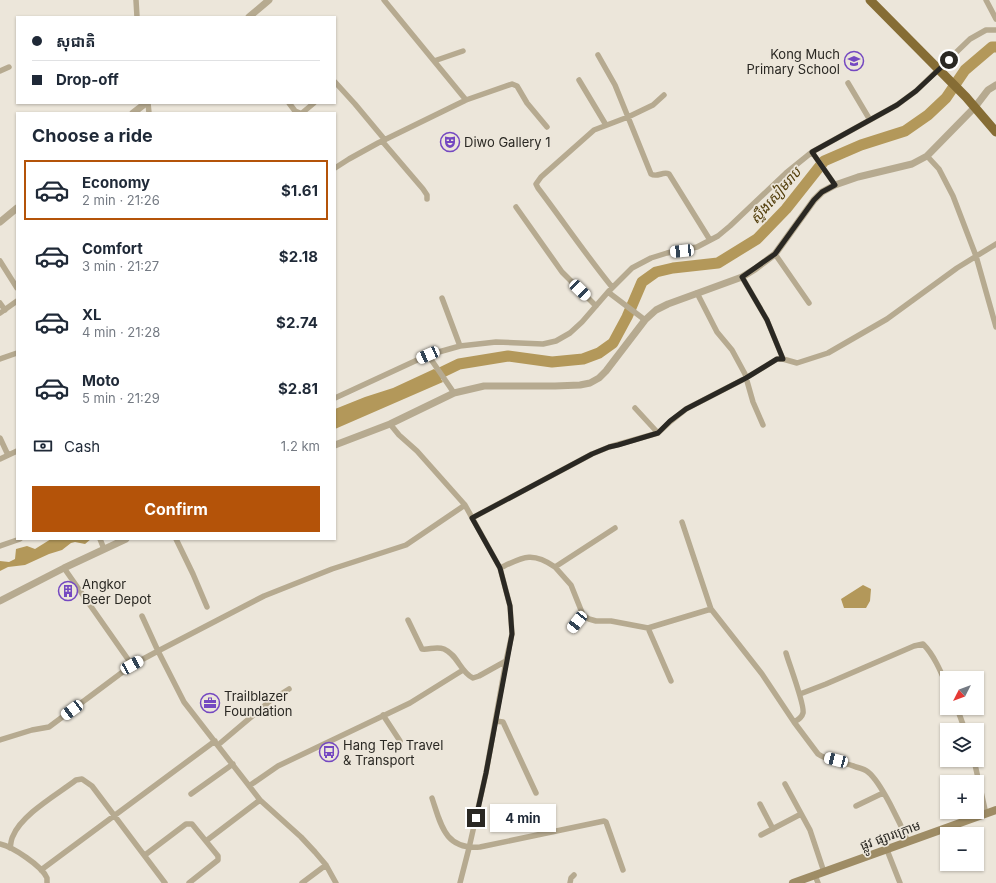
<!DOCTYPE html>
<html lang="en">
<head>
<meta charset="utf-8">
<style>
  :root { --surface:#fff; --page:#f2f2f3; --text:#1f2937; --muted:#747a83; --line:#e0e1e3; --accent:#b45309 }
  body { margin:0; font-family:Inter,"Noto Sans Khmer",sans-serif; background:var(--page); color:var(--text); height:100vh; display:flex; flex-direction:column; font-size:15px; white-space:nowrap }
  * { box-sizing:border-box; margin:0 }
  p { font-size:13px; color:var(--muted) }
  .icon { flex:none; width:22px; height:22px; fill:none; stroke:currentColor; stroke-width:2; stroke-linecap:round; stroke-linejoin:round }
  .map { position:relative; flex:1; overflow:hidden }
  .panel { position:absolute; left:16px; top:112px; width:320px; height:428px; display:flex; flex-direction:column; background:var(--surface); border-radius:0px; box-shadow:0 1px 3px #0004 }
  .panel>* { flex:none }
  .guide { position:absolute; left:16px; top:16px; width:320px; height:88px; border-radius:0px; box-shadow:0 1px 3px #0004; display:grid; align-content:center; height:88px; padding:0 16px; background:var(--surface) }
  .needle { width:26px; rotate:228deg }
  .fabs { position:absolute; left:940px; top:671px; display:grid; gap:8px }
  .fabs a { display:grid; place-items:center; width:44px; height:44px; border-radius:0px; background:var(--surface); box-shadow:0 1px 3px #0004; font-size:20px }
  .end { position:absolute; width:18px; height:18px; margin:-9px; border:5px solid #2a2823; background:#fff; box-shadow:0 0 0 2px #fff }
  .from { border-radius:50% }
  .bubble { position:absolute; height:28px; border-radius:0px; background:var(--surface); box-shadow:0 1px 3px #0004; font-size:13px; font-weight:700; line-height:28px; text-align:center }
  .car { position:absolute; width:12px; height:24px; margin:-12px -6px; border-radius:5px; box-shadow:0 0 3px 1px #0007; background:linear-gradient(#fff 24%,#345 0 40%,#fff 0 76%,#345 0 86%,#fff 0) }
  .guide b { display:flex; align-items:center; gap:14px; height:38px; font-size:15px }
  .guide b+b { border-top:1px solid var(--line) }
  .guide i { width:10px; height:10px; background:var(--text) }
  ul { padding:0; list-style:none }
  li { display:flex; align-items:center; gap:12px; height:60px; margin:0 8px 6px; padding:0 8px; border:2px solid transparent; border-radius:0px }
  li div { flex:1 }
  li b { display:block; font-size:15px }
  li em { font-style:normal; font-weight:700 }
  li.selected { border-color:var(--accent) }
  li>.icon { width:36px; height:36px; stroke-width:1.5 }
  h2 { padding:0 16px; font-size:18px; line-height:48px }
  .pay { display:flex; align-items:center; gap:10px; height:44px; padding:0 16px; font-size:15px }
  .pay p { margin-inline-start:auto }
  .action { display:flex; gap:8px; margin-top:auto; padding:8px 16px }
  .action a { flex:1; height:46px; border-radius:0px; background:var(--accent); color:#fff; font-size:16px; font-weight:700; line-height:46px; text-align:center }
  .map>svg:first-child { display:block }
  .water { fill:#b3985a }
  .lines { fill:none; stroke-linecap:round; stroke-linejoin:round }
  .river { stroke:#b3985a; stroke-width:11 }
  .minor { stroke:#b6aa90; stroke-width:5.5 }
  .tertiary { stroke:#b6aa90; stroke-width:7 }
  .secondary { stroke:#9e8c65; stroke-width:8 }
  .trunk { stroke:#866d35; stroke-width:9 }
  .route { stroke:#2a2823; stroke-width:5 }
  .labels { text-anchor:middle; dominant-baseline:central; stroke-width:3.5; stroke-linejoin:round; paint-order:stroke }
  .poi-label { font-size:13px; fill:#2a2823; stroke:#ece6da; text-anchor:start }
  .street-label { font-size:13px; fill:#2a2823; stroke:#ece6da }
  .water-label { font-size:14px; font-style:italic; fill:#54400e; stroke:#ece6da }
</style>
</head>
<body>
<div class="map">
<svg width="996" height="883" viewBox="0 0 996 883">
  <rect width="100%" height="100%" fill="#ece6da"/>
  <!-- water -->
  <path class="water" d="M434,369L443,382L335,429V409L365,397L393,388Z
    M51,539H91L85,544L75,542L71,543L62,550L49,554L25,565L8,567L0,571V561L9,562L15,559L16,549L27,546L35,549Z
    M863,585L871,589L870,601L866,608H844L841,599Z"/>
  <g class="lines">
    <!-- river -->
    <path class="river" d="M430,378L459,364L508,356L552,362L583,359L599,353L613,343L627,317L642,282L656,272L673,268L718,263L757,239L786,209L824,161L861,145L905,131L928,115L946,98L965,70L992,47H996"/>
    <!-- minor -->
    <path class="minor" d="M136,0L137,17
      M384,0L466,100
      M986,0L996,19
      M598,55L615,85L628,117L653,105L664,95
      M434,61L463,51
      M0,71L9,67
      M579,80L606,125
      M335,82L355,104L385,140
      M848,83L870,120
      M148,103L149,113
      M289,103L295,111L300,113
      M302,113L314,103
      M382,141L423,189L427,195V199
      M812,152L835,185
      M927,156L939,169L953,196L976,256L996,327
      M335,168L349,159L378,143L466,100L512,84L517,86L527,103L547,127
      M516,207L562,272L596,306
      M775,254L809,303
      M0,261L17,288
      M742,277L767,320L783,359
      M612,287C586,255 563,221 538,188L536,184L541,177L594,130L628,117L651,174C657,178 663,171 669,174L710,240
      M608,292L645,320
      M697,293L717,332L732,350L745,374L753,402L763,425
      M442,298L460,346
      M0,303L5,310
      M0,313L17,301
      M428,355L454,393
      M0,359L17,353
      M335,398L428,355L460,346L496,342L543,344L556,341L570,333L582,322L608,292L632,268L651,258L667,253L697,247L718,236L730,226L786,173L812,152L897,105L916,91L970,39L986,30H996
      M635,408L658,433
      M390,424L399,435L417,451L465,505L500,568L510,606L512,634L506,661L486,773L469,848L460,883
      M0,438L8,455
      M0,459L17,451
      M472,518L592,454L609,447L658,433L671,421L686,409L746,378L777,359H783L797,363L828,353L887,319L957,268L996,244
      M682,522L711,609
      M100,539L104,549
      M176,539L193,574L207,607
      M0,546L20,539
      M555,567L571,585L583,615L572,629
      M64,568L132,665
      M500,568C523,557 532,551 555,567L615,528
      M583,615L589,619L596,621H611L648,628L711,609L762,674L794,722L818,754C828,761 845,762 856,767C860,768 865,769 868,772C881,782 901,825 908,842
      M142,616L158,651L184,702L260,800L301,837L315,852L326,865L336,883
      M408,620L422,649C429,650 436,646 444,649C458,655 460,672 473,678L479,676L506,661
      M648,628L671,681
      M786,653C789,664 805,705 803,713C802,717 798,720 794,722
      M800,694L826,684L914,646L923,644C934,655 941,672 947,686
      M957,708L965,730
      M383,715L400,741
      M496,721L503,722L536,793
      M0,740L32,730L49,727L132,665L158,651L264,596L332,569L406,545L465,505
      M218,745L270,701L289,689
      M974,760L986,814
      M785,784L810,830L824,872
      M249,786L278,766L410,703L463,670
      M191,794L233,764
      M432,798C441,825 445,850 480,847L604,821L606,822L623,870
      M760,804L773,829
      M856,806L883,793
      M761,835L801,814
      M206,841L260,800
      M0,844C13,847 42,866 47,878V883
      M10,848C11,844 11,839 13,836C22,814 58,794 76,780L82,779L92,786L165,883
      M887,850L900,883
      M145,855L186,824H192L218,856V860L189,883
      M41,870L215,741
      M815,875L818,883
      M302,883L326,865
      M570,883L571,878L574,875"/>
    <!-- tertiary -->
    <path class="tertiary" d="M249,17L269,0
      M133,113L146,103
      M0,222L17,208
      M335,445L390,424L454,393L484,386H555L580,385L590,383L599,378L606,371L645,320L656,310L668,304L742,277L755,269L775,254L814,200L822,192L835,185L858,177L912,164L927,156L975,107L988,90L996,85
      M0,601L64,568L126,539"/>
    <!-- secondary -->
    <path class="secondary" d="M793,883L996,810"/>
    <!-- trunk -->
    <path class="trunk" d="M870,0L966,97L996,132"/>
  </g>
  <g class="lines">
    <!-- route -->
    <path class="route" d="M476,818L486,773L512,634L510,606L500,568L472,518L592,454L609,447L618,445L658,433L670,421L686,409L746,378L777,359H783L767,320L742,277L775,254L814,200L822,192L835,185L812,152L897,105L916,91L949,60"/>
  </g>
  <!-- icons -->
  <defs>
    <symbol id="school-ring" viewBox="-11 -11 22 22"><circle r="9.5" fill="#ece6da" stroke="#7448c1" stroke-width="1.5"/><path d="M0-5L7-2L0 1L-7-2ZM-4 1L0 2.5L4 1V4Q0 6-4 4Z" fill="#7448c1"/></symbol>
    <symbol id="theatre-ring" viewBox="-11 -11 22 22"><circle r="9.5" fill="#ece6da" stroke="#7448c1" stroke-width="1.5"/><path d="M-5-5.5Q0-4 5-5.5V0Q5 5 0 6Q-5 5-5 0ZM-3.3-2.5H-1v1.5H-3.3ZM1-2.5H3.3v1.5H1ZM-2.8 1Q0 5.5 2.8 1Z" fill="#7448c1"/></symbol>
    <symbol id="building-ring" viewBox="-11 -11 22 22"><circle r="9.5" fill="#ece6da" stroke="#7448c1" stroke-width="1.5"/><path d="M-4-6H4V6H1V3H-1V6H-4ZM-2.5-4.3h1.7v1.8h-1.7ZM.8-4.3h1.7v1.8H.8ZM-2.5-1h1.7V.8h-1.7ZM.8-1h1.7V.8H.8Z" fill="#7448c1"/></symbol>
    <symbol id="office-ring" viewBox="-11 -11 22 22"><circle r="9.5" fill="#ece6da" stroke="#7448c1" stroke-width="1.5"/><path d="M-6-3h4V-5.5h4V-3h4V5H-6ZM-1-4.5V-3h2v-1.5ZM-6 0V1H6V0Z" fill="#7448c1"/></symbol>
    <symbol id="bus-ring" viewBox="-11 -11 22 22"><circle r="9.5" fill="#ece6da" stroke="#7448c1" stroke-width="1.5"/><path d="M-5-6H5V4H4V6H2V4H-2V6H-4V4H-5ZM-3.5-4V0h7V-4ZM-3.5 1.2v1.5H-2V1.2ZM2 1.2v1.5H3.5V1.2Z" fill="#7448c1"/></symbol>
  </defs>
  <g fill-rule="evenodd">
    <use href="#school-ring" x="843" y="50" width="22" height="22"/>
    <use href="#theatre-ring" x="439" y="131" width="22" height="22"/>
    <use href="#building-ring" x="57" y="580" width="22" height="22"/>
    <use href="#office-ring" x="199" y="692" width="22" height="22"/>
    <use href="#bus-ring" x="318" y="741" width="22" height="22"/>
  </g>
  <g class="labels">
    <!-- poi labels -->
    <g class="poi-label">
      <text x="840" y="54" text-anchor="end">Kong Much<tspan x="840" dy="15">Primary School</tspan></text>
      <text x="464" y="142">Diwo Gallery 1</text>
      <text x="82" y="584">Angkor<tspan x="82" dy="15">Beer Depot</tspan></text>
      <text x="224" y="696">Trailblazer<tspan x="224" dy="15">Foundation</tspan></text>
      <text x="343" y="745">Hang Tep Travel<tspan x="343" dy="15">&amp; Transport</tspan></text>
    </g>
    <!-- street labels -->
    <g class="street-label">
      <text transform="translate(890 835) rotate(-20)">ផ្លូវ ផ្សារក្រោម</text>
    </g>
    <!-- water labels -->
    <g class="water-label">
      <text transform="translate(775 195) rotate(-49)">ស្ទឹងសៀមរាប</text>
    </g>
  </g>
</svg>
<div class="fabs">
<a><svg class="needle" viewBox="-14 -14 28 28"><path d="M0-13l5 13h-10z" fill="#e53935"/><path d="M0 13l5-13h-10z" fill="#747a83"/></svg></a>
<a><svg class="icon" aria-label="layers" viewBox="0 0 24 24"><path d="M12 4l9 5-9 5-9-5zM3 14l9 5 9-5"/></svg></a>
<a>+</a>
<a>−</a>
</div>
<i class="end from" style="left:949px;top:60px"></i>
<i class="end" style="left:476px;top:818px"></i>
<div class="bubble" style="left:490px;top:804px;width:66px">4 min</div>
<i class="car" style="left:682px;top:251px;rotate:264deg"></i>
<i class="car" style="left:580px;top:290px;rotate:134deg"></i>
<i class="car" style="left:428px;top:355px;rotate:246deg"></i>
<i class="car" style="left:577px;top:622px;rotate:218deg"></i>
<i class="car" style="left:132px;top:665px;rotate:61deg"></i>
<i class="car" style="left:72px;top:710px;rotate:233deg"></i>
<i class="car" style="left:836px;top:760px;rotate:285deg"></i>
<div class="guide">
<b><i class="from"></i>សុជាតិ</b>
<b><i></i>Drop-off</b>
</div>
<section class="panel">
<h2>Choose a ride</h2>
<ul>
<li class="selected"><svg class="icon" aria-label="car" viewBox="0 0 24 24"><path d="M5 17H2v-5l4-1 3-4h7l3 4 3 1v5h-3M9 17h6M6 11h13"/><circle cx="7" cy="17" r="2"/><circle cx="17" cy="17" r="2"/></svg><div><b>Economy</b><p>2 min · 21:26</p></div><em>$1.61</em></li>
<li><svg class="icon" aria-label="car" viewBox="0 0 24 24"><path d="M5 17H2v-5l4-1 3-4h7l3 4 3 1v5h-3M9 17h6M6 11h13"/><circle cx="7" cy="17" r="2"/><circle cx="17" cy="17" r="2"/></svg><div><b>Comfort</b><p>3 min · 21:27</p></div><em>$2.18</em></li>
<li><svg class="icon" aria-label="car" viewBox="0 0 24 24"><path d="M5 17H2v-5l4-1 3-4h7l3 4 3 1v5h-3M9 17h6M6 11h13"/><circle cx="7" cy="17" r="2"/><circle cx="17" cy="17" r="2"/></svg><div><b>XL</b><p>4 min · 21:28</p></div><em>$2.74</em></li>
<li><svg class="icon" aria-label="car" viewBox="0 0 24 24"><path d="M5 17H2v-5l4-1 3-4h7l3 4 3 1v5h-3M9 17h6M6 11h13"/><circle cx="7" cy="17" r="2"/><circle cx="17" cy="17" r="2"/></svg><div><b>Moto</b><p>5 min · 21:29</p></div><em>$2.81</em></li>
</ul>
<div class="pay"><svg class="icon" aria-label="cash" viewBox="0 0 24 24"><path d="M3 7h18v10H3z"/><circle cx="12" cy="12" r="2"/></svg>Cash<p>1.2 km</p></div>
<div class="action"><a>Confirm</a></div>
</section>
</div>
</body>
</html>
